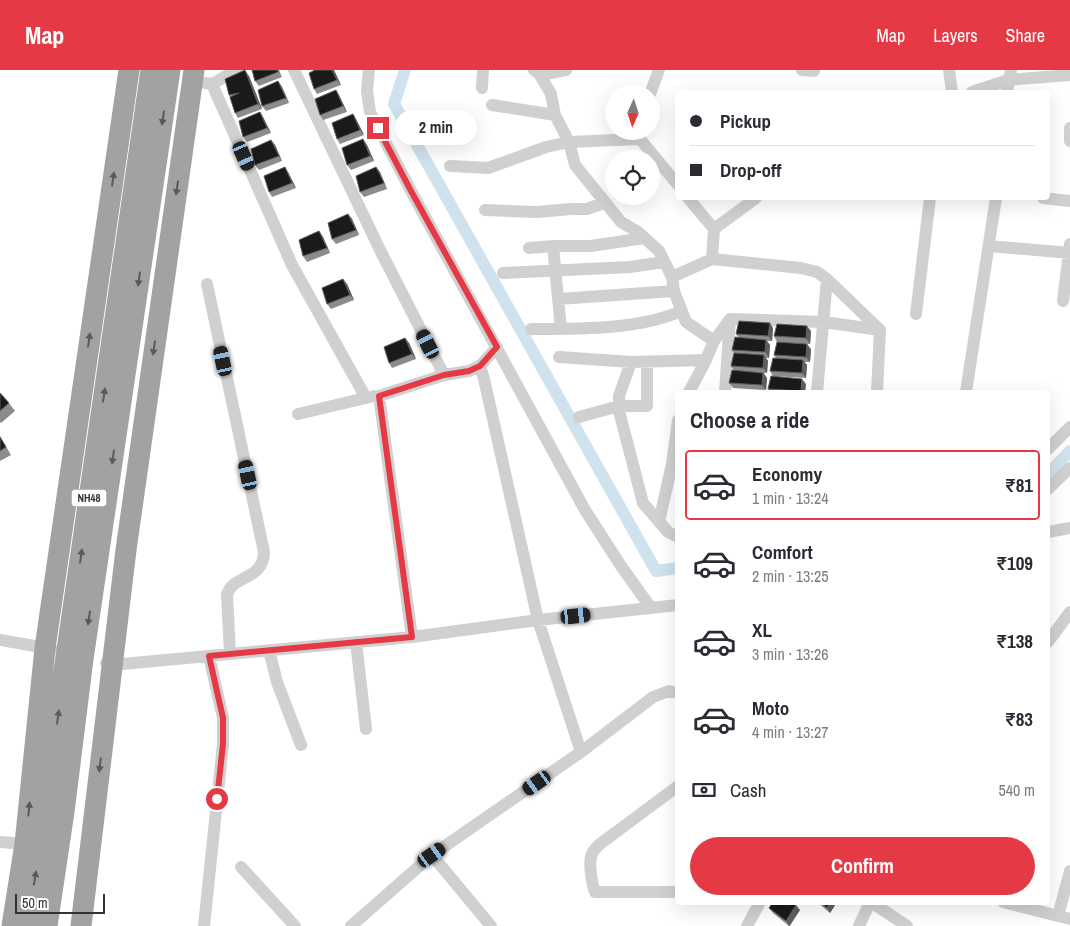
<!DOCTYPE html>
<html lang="en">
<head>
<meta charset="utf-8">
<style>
  :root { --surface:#fff; --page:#f7f7f7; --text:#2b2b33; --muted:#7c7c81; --line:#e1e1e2; --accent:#e63946 }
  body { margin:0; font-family:"Archivo Narrow",sans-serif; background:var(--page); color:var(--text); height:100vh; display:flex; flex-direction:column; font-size:19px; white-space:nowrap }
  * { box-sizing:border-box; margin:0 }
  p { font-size:16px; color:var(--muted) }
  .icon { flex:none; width:28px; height:28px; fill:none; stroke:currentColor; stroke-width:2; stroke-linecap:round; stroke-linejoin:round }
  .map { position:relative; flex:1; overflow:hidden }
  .details { position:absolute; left:675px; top:320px; width:375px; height:515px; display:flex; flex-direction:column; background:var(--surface); border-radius:5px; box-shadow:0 5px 20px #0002 }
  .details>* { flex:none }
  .top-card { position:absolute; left:675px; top:20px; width:375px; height:110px; border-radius:5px; box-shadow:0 5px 20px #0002; display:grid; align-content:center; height:110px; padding:0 15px; background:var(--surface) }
  .needle { width:32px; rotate:183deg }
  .fabs { position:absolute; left:605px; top:15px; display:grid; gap:10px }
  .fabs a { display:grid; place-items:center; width:55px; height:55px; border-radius:50%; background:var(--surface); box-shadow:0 5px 20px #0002; font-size:25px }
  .scale { position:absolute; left:15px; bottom:12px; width:90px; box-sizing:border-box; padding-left:5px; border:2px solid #333; border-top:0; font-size:14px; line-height:18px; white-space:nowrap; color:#333; -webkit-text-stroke:4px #fff; paint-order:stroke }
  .end { position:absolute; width:22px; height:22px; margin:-11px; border:6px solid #e63946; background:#fff; box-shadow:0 0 0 2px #fff }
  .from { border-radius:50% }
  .bubble { position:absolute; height:35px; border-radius:18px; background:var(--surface); box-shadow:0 5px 20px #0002; font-size:16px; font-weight:700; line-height:35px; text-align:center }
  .car { position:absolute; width:15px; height:30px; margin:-15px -8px; border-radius:6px; box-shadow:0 0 4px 1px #0007; background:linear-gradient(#222 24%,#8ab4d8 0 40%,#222 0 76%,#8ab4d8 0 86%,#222 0) }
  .top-card b { display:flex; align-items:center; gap:18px; height:48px; font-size:19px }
  .top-card b+b { border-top:1px solid var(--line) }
  .top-card i { width:12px; height:12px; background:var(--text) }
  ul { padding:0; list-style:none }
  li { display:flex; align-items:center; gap:15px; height:70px; margin:0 10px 8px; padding:0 5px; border:2px solid transparent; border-radius:5px }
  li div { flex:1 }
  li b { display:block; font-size:19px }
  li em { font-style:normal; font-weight:700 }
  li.active { border-color:var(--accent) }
  li>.icon { width:45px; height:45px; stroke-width:1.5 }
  h2 { padding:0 15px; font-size:22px; line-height:60px }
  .pay { display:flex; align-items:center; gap:12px; height:55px; padding:0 15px; font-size:19px }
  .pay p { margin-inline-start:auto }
  .button { display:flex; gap:10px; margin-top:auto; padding:10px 15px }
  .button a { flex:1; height:58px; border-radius:30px; background:var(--accent); color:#fff; font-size:20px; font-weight:700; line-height:58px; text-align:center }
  header { display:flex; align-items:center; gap:30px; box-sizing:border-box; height:70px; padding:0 25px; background:var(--accent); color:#fff }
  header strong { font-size:24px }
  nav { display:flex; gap:28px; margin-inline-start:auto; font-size:18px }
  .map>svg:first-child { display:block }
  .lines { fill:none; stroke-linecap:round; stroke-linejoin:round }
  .canal { stroke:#cfe2ee; stroke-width:12 }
  .minor { stroke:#d0d0d0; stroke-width:12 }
  .trunk { stroke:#a2a2a2; stroke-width:21 }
  .wall { fill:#8c8c8c }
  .shaded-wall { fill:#5f5f5f }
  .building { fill:#1a1a1a; stroke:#5f5f5f }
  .oneway { fill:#5a5a5a }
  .route { stroke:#e63946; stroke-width:6 }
  .labels { text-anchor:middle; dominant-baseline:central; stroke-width:5; stroke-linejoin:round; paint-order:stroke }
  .shield { fill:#fff; stroke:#707070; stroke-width:1 }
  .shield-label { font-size:11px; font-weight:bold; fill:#333 }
</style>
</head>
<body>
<header>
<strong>Map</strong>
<nav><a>Map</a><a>Layers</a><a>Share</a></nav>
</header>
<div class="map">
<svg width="1070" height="856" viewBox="0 0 1070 856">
  <rect width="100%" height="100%" fill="#fff"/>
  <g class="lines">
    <!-- canal -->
    <path class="canal" d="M405,0L394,34L656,501L678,498
      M1048,404L1070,381"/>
    <!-- minor -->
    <path class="minor" d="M294,0L380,180L444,305
      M369,0L367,21L370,42L411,121L585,440L621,496L651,538
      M534,0L540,5L566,0
      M802,0L814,1
      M949,0L952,22
      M540,5L551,24L555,45L569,72L575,95L621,152L638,162L659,181L672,207L674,221L686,252L714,271L730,249L824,252L880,260
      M205,13L212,14L237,0
      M212,14L292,195L366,328
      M482,18L483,0
      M972,22L1008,10L1070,5
      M1007,22L1011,0
      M650,24L659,0
      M492,35L555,45
      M1070,58V71
      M450,96L488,98L546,77L569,72L640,69L678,115
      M688,128L714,159
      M1043,128L1070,131
      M485,140L537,142L571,139H587L604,133
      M553,176L561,259
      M989,176L1070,183
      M529,178L553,176H591L644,168
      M712,189L801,198L817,202L827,209L817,322
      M503,203L630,197L664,192
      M672,207L712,189L714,159L756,128
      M827,209L880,260L877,322
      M207,214L264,482C263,511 234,504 227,524L230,584
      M558,229L674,221
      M1063,231L1070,174
      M916,244L930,128
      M531,259C580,259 636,260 682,241
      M559,287L631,292L706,290
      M631,292L619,326V341L643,433L668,462L678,467
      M480,296L497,277
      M689,322L704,294L714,271
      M725,322L730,249
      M966,322L996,128
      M298,344L374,326
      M579,347L619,336H647V292
      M1048,379L1070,357
      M1048,419L1070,398
      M659,452L672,394L678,350
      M1048,462L1070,458
      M412,567L379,326L444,305L469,301L480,296L484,309L538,550L581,682
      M0,570L52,579
      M356,572L366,659
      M1048,572L1070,542
      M269,580L277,612L301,675
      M106,593L112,595L412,567L538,550L678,535
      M678,716L600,774C597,777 593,780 592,784C588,792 592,814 595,822H678
      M0,772L25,774
      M432,785L491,856
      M241,797L295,856
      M871,832L907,856
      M1003,832L1070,849
      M1058,846L1070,801
      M204,856L223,674V648L209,586
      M351,856L432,785L581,682L653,627L669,621L678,623
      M747,856L760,832
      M859,856L870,832"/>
    <!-- trunk -->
    <path class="trunk" d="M12,856L25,774L45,578L129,0
      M27,856L151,0
      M47,856L64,742L83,589L170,0
      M81,856L126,480L194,0"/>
  </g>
  <!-- wall -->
  <path class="wall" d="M252,0H279L282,7L259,16L255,11Z
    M315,0H334L341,15L317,24L314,19Z
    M249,6L262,39L238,48L235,43L229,25Z
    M278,11L282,17L289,33L266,41L262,36Z
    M336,20L339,25L347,42L323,50L320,45Z
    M260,42L263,47L271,63L247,72L243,67Z
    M353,44L356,49L364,65L340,74L337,69Z
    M363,69L367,75L374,91L351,100L347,95Z
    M271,70L275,75L282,91L259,100L255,95Z
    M376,97L380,102L387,119L364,127L360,122Z
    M288,102L296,118L272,127L269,122Z
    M348,144L352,149L359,165L336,174L332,169Z
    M319,161L323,167L330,183L307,192L303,186Z
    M347,214L354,230L331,239L327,234Z
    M773,258L772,271H767L770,275L769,288H766L768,291L767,303H764L767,308L766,320L733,318L729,313L734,300L731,296L734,283L732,280L739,268L736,264Z
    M811,261L810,274L777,272L774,266Z
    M405,268L409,273L416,289L392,298L389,293Z
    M811,279L810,292H804L807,295L806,308L773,306L770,301L776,288L774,285Z
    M806,314L805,322H771L768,319Z
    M0,323L9,333L15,341L1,353L0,352Z
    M0,366L11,385L0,391Z
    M817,832H837L830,843Z
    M769,838L800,840L790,856H789L773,843Z"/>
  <!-- shaded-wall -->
  <path class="shaded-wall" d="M245,0L249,6L262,39L258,34Z
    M332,0H334L341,15L337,10Z
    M278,11L282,17L289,33L286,28Z
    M336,20L339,25L347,42L343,36Z
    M260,42L263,47L271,63L267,58Z
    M353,44L356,49L364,65L360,60Z
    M363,69L367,75L374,91L370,86Z
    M271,70L275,75L282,91L279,86Z
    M285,97L288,102L296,118L292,113Z
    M376,97L380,102L387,119Z
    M348,144L352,149L359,165L356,160Z
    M319,161L323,167L330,183L327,178Z
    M343,209L347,214L354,230L350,225Z
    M770,253L773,258L772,271L768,266Z
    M807,256L811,261L810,274L806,268Z
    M405,268L409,273L416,289L412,284Z
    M766,270L770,275L769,288L765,282Z
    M807,274L811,279L810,292L806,287Z
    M764,285L768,291L767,303L763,298Z
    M803,290L807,295L806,308L802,303Z
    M763,303L767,308L766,320L762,315Z
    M802,309L806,314L805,322H802L801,321Z
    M830,832H837L830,843L827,838Z
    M796,835L800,840L789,856L786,851Z"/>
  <!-- building -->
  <path class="building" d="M245,0L258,34L235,43L230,27L239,23L229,25L225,9Z
    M252,0H278V2L255,11Z
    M315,0H332L337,10L314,19L309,3Z
    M278,11L286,28L262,36L258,20Z
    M336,20L343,36L320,45L315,29Z
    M260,42L267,58L243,67L239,51Z
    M353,44L360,60L337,69L332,53Z
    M363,69L370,86L347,95L342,78Z
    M271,70L279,86L255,95L251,79Z
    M285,97L292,113L269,122L264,106Z
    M376,97L384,113L360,122L356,106Z
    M348,144L356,160L332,169L328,153Z
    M319,161L327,178L303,186L299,170Z
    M343,209L350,225L327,234L322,218Z
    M739,251L770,253L768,266L736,264Z
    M777,254L807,256L806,268L774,266Z
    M735,267L766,270L765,282L732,280Z
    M405,268L412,284L389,293L384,277Z
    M777,272L807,274L806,287L774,285Z
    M734,283L764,285L763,298L731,296Z
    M773,288L803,290L802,303L770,301Z
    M732,300L763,303L762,315L729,313Z
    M771,306L802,309L801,321L768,319Z
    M0,323L9,333L0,341Z
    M0,367L6,377L0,381Z
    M773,832H793L796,835L786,851L769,838Z
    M820,832H830L827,838Z"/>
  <!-- one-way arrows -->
  <defs><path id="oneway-solid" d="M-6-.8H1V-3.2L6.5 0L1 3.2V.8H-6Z" transform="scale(1.25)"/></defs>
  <g class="oneway">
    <use href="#oneway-solid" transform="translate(163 48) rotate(98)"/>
    <use href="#oneway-solid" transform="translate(113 109) rotate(-82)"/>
    <use href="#oneway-solid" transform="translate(177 118) rotate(98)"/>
    <use href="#oneway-solid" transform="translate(139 209) rotate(98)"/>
    <use href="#oneway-solid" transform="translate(89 270) rotate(-82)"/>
    <use href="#oneway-solid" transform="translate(154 278) rotate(98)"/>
    <use href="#oneway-solid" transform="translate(104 325) rotate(-82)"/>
    <use href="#oneway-solid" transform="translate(113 387) rotate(98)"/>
    <use href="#oneway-solid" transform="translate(81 486) rotate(-82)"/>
    <use href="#oneway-solid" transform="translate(89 548) rotate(98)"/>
    <use href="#oneway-solid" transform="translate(58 647) rotate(-82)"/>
    <use href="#oneway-solid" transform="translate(100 695) rotate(97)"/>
    <use href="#oneway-solid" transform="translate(29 739) rotate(-84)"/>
    <use href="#oneway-solid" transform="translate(35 808) rotate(-81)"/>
  </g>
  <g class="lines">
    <!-- route -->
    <path class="route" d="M217,729L223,674V648L209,586L412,567L379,326L444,305L469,301L480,296L497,277L411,121L378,58"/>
  </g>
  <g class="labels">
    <!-- shield labels -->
    <rect class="shield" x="71.5" y="419.5" width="35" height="17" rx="4"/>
    <g class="shield-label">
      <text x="89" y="428">NH48</text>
    </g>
  </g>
</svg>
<div class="fabs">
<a><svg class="needle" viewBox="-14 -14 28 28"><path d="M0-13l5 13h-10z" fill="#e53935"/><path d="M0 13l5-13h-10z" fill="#7c7c81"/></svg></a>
<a><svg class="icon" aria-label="locate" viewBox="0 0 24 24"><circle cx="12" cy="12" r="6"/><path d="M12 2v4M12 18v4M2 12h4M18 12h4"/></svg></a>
</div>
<div class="scale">50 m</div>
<i class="end from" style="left:217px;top:729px"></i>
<i class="end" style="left:378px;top:58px"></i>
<div class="bubble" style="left:395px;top:40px;width:82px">2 min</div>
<i class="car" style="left:244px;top:86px;rotate:156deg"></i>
<i class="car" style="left:428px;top:274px;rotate:333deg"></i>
<i class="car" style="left:223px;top:291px;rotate:348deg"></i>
<i class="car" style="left:248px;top:405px;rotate:348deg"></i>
<i class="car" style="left:576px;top:546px;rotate:84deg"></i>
<i class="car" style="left:537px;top:713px;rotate:235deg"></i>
<i class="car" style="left:432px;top:785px;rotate:55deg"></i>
<div class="top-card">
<b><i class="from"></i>Pickup</b>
<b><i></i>Drop-off</b>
</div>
<section class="details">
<h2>Choose a ride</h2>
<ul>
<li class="active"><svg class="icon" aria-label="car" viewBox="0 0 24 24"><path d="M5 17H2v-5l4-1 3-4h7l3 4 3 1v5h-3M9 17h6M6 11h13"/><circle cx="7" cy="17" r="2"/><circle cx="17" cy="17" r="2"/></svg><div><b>Economy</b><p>1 min · 13:24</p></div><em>₹81</em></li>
<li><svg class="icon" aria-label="car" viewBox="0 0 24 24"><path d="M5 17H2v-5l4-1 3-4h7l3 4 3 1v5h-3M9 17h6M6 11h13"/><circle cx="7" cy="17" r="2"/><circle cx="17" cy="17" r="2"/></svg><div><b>Comfort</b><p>2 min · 13:25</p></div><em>₹109</em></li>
<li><svg class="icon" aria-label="car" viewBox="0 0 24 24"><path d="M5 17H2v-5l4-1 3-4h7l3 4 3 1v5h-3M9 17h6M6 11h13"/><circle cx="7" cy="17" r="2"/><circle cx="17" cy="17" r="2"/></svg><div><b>XL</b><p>3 min · 13:26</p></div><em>₹138</em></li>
<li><svg class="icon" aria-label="car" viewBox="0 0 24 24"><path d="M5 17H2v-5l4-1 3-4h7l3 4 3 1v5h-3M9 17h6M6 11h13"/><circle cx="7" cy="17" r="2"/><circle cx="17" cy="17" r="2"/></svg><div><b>Moto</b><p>4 min · 13:27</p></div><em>₹83</em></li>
</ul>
<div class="pay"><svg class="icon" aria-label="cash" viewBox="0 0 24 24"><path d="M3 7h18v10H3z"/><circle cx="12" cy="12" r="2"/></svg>Cash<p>540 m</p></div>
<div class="button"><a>Confirm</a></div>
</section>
</div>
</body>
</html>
